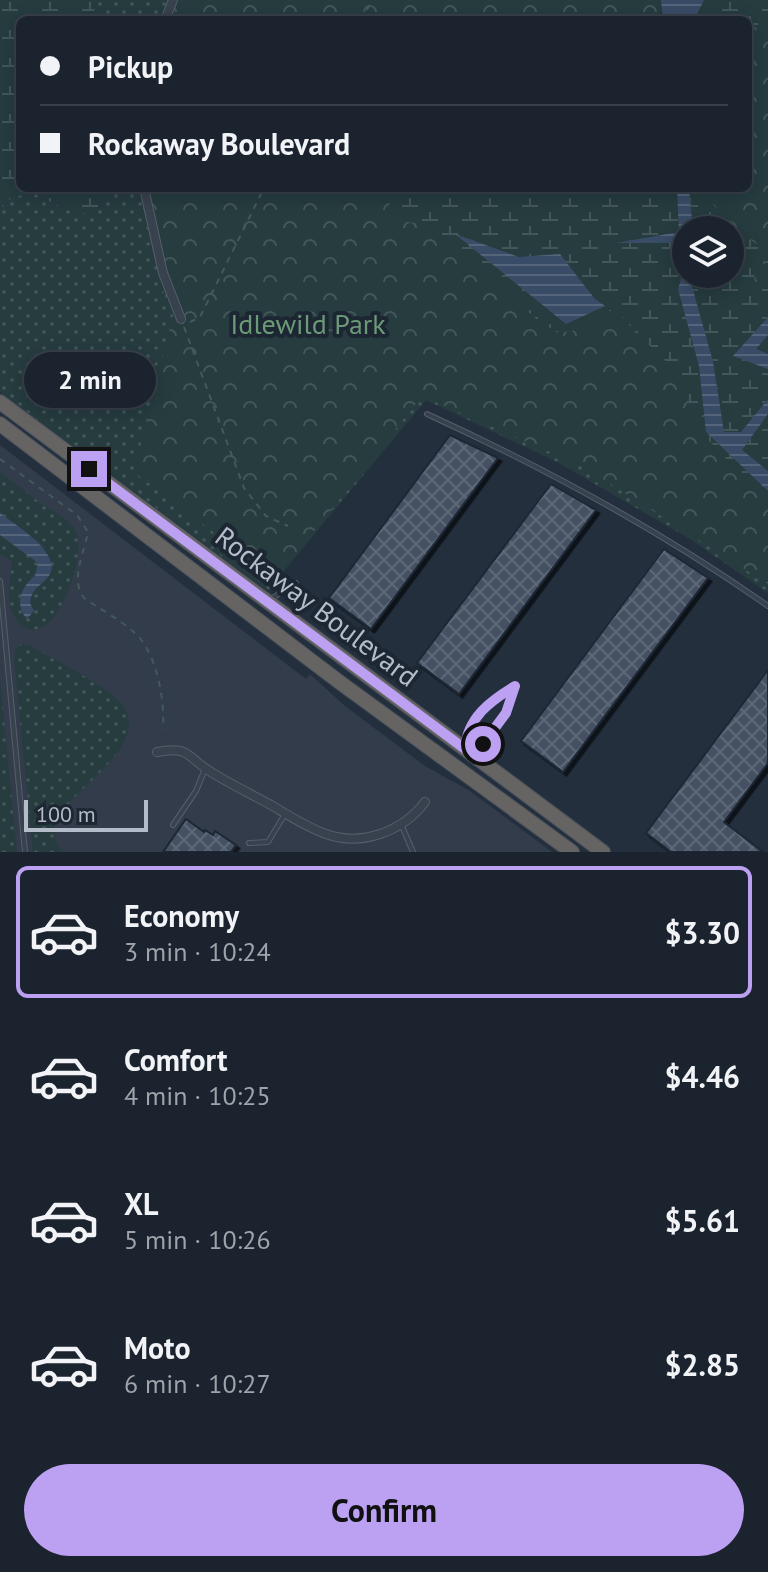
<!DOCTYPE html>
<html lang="en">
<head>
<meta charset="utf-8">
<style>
  :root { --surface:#1b232e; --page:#282f3a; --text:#f1f3f6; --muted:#a0a4aa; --line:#39404a; --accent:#bca0f2 }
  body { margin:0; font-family:"PT Sans",sans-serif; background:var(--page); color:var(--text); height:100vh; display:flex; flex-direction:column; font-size:30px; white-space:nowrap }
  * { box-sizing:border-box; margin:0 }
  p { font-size:26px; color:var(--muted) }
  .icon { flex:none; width:44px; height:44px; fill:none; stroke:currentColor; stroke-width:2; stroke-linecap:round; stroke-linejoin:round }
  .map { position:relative; height:852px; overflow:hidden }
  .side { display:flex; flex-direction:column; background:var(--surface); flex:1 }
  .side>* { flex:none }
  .banner { position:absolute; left:16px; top:16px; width:736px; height:176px; border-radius:12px; box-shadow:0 4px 20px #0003,0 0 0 2px var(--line); display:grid; align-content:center; height:176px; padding:0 24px; background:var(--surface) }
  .controls { position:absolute; left:672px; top:216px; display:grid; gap:16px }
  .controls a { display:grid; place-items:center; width:72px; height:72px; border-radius:50%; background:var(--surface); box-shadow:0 4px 20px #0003,0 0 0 2px var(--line); font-size:40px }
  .scale { position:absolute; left:24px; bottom:20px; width:124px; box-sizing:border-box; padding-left:8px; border:4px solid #b4bcc9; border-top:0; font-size:22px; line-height:28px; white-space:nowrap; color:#b4bcc9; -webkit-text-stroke:6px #1d2633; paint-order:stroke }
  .end { position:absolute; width:36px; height:36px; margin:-18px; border:10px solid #bca0f2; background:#111; box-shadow:0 0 0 4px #111 }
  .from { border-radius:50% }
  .bubble { position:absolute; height:56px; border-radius:28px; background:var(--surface); box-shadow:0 4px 20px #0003,0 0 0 2px var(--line); font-size:26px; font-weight:700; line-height:56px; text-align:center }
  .banner b { display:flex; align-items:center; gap:28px; height:76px; font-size:30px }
  .banner b+b { border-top:2px solid var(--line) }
  .banner i { width:20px; height:20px; background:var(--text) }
  ul { padding:14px 0 0; list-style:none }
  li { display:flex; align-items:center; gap:24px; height:132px; margin:0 16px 12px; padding:0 8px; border:4px solid transparent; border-radius:12px }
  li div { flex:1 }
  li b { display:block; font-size:30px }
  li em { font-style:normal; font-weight:700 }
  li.current { border-color:var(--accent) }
  li>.icon { width:72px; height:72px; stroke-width:1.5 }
  .cta { display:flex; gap:16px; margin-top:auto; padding:16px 24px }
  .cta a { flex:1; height:92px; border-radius:48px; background:var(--accent); color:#111; font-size:32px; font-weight:700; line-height:92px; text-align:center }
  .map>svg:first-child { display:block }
  .airport { fill:#323c4b }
  .grass { fill:url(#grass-dots) }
  .forest { fill:url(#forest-crowns); fill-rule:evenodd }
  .wetland { fill:url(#wetland-marsh); fill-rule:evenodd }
  .water { fill:url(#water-rules) }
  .building { fill:url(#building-cross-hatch); stroke:#1f2835; stroke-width:2; filter:url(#shadow) }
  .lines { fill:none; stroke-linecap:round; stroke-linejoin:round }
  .service-casing { stroke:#565f6c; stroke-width:6 }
  .minor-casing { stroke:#565f6c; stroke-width:10 }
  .trunk-casing { stroke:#434c59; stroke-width:16 }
  .path { stroke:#44595c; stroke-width:2; stroke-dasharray:6 6; stroke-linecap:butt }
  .service { stroke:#38414e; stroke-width:4 }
  .minor { stroke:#38414e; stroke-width:8 }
  .trunk { stroke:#656462; stroke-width:14 }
  .route { stroke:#bca0f2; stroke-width:10 }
  .labels { text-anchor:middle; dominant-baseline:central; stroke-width:8; stroke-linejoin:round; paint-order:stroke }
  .park-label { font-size:28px; fill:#6b9a76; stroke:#1d2633 }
  .street-label { font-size:28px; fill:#b4bcc9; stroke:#1d2633 }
</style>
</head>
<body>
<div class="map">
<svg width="768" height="852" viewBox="0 0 768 852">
  <defs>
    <pattern id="grass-dots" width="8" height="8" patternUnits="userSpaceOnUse" patternTransform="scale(2)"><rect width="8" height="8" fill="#263c3f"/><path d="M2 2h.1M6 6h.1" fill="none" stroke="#435659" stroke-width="1.8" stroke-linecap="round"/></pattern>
    <pattern id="forest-crowns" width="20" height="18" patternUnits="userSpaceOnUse" patternTransform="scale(2)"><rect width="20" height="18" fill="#263c3f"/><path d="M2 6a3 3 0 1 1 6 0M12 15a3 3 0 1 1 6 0" fill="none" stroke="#435659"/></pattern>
    <pattern id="wetland-marsh" width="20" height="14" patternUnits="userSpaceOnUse" patternTransform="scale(2)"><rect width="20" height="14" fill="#263c3f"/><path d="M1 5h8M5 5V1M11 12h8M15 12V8" fill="none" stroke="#435659"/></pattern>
    <pattern id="water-rules" width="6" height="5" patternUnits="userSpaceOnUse" patternTransform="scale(2)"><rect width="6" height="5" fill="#394c67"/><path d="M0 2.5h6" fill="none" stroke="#53647b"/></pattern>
    <pattern id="building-cross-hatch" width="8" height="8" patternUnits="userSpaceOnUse" patternTransform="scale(2)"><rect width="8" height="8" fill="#455162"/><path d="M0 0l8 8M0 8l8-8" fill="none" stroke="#5d6877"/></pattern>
    <filter id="shadow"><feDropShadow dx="3.5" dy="3.5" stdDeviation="0" flood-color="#0009"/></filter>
  </defs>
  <rect width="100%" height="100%" fill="#242f3e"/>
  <!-- airport -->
  <path class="airport" d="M0,445L306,679L310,674L345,706L425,766L470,791L552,852H0Z"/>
  <!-- grass -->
  <path class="grass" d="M98,0H168L160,20H91Z
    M111,188H138L165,297L173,314L364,378L768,503V593L690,539L557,462L426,400L277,579L285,586L273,591L264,588L0,392V209L13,196L37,194L61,208H98Z
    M0,472C13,482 26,492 39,502C50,509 65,516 73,527C89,548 66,607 48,623C27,641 11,619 9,598C8,586 11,573 12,561L0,554V535L38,563L37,570L31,577L27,618L34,611L30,604L34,588L44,581V546L0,513Z
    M22,644L31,646C52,659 112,688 124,707C150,749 66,791 56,823C52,834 57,844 62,852H33L14,658L16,648Z
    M0,679L17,852H0Z"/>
  <!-- forest -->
  <path class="forest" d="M168,0H768V584L584,467L422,396L276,579L272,576L266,579L242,564L241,553L134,472L173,315L165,297L138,188H748V20H160ZM686,230H730V274H686Z"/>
  <!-- wetland -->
  <path class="wetland" d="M0,0H98L91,20H20V188H111L98,208L82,214L61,208L37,194L13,196L0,209Z
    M704,0H768V35L748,23V20L728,16L711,20H678L695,18Z
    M385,188H535L542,195L558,199L599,188H677L679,232L623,243H674L685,266L678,289L699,366L706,432L768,491V503L697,428L676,375L660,354L638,336L619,311H609L578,330L558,333L535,318L432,226L402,221L390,206ZM458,235L520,257L560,254L594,298L604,306L566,324Z
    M689,188H704C712,211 748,239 768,252V264L733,242L754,271L755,291L768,285V317L734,356L768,369V399L741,432H724L713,362L691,286L695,274H730V230H693Z
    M768,414V471L742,450Z"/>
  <!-- water -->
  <path class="water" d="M661,0H704L695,18L663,20Z
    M677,188H689L693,230H686V274H695L692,286L713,362L724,432H741L768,399V414L742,450L768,471V491L706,432L699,366L678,289L685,266L674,243H616L679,232Z
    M455,234L519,257L560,254L594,298L605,306L566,324Z
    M768,317V335L756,349L768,354V369L733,356Z
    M0,513C14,524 61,552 50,574C44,585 31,587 30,603L34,611L27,619C14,605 21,586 35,576L38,563L0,535Z"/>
  <!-- building -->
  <path class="building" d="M450,435L498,458L371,629L329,598Z
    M551,484L596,510L459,694L417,663Z
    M664,549L708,578L563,772L521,741Z
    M768,670V763L724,822L763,852H671L646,833Z
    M186,819L204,832L205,830L213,835L215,831L236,845L231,852H163Z"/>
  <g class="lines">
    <defs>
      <path id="service" d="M427,414C547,469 660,530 768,606
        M0,581L25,852
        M271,599L296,583
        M515,686L506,713L483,744L465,749C467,718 490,701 515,686Z
        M401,824L413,852
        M173,825L196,791L205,769
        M249,843L268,842L285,814"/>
      <path id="minor" d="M165,20L173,0
        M144,188L163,273L181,319
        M157,752C191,746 185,756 211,772C230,784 251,794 271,805C288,815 306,827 326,834C362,847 403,831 425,802"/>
      <path id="trunk" d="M0,402L603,852
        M0,424L338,681L572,852"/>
    </defs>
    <!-- service casing -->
    <use href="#service" class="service-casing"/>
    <!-- minor casing -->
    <use href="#minor" class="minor-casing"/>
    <!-- trunk casing -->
    <use href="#trunk" class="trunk-casing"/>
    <!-- path -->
    <path class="path" d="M360,20L373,0
      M190,322L200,317L264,188
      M184,327L244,488L266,516L288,526
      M0,459L77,515L88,532C84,553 70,580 84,598C101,610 121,620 136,634C157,654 165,701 163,729"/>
    <!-- service -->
    <use href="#service" class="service"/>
    <!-- minor -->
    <use href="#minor" class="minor"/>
    <!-- trunk -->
    <use href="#trunk" class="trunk"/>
  </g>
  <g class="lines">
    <!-- route -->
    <path class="route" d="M89,469L465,749C467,718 490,701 515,686L506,713L483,744"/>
  </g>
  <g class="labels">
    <!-- park labels -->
    <g class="park-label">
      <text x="308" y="323">Idlewild Park</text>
    </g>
    <!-- street labels -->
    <g class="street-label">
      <text transform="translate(317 606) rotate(37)">Rockaway Boulevard</text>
    </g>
  </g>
</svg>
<div class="controls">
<a><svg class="icon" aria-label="layers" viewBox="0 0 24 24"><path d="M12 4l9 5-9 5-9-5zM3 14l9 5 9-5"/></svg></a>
</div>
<div class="scale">100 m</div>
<i class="end from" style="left:483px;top:744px"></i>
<i class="end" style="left:89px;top:469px"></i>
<div class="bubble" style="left:24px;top:352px;width:132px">2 min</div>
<div class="banner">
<b><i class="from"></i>Pickup</b>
<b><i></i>Rockaway Boulevard</b>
</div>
</div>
<section class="side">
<ul>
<li class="current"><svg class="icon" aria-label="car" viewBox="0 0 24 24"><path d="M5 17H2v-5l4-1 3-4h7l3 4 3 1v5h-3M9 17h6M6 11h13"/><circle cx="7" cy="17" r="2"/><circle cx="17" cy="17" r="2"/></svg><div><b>Economy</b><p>3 min · 10:24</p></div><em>$3.30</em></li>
<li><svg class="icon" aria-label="car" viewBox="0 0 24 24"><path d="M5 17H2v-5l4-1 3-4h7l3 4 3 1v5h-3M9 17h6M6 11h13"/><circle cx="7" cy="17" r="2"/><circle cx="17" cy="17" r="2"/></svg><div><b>Comfort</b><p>4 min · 10:25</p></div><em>$4.46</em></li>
<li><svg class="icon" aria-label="car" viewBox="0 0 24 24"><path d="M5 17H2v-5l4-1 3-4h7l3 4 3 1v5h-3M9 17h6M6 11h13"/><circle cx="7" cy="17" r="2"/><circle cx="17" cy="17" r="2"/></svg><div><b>XL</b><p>5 min · 10:26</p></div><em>$5.61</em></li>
<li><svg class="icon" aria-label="car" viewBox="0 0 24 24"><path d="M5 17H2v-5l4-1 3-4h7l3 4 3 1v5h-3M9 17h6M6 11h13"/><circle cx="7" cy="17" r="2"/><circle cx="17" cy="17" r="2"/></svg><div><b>Moto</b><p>6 min · 10:27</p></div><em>$2.85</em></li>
</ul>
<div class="cta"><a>Confirm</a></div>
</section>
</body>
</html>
